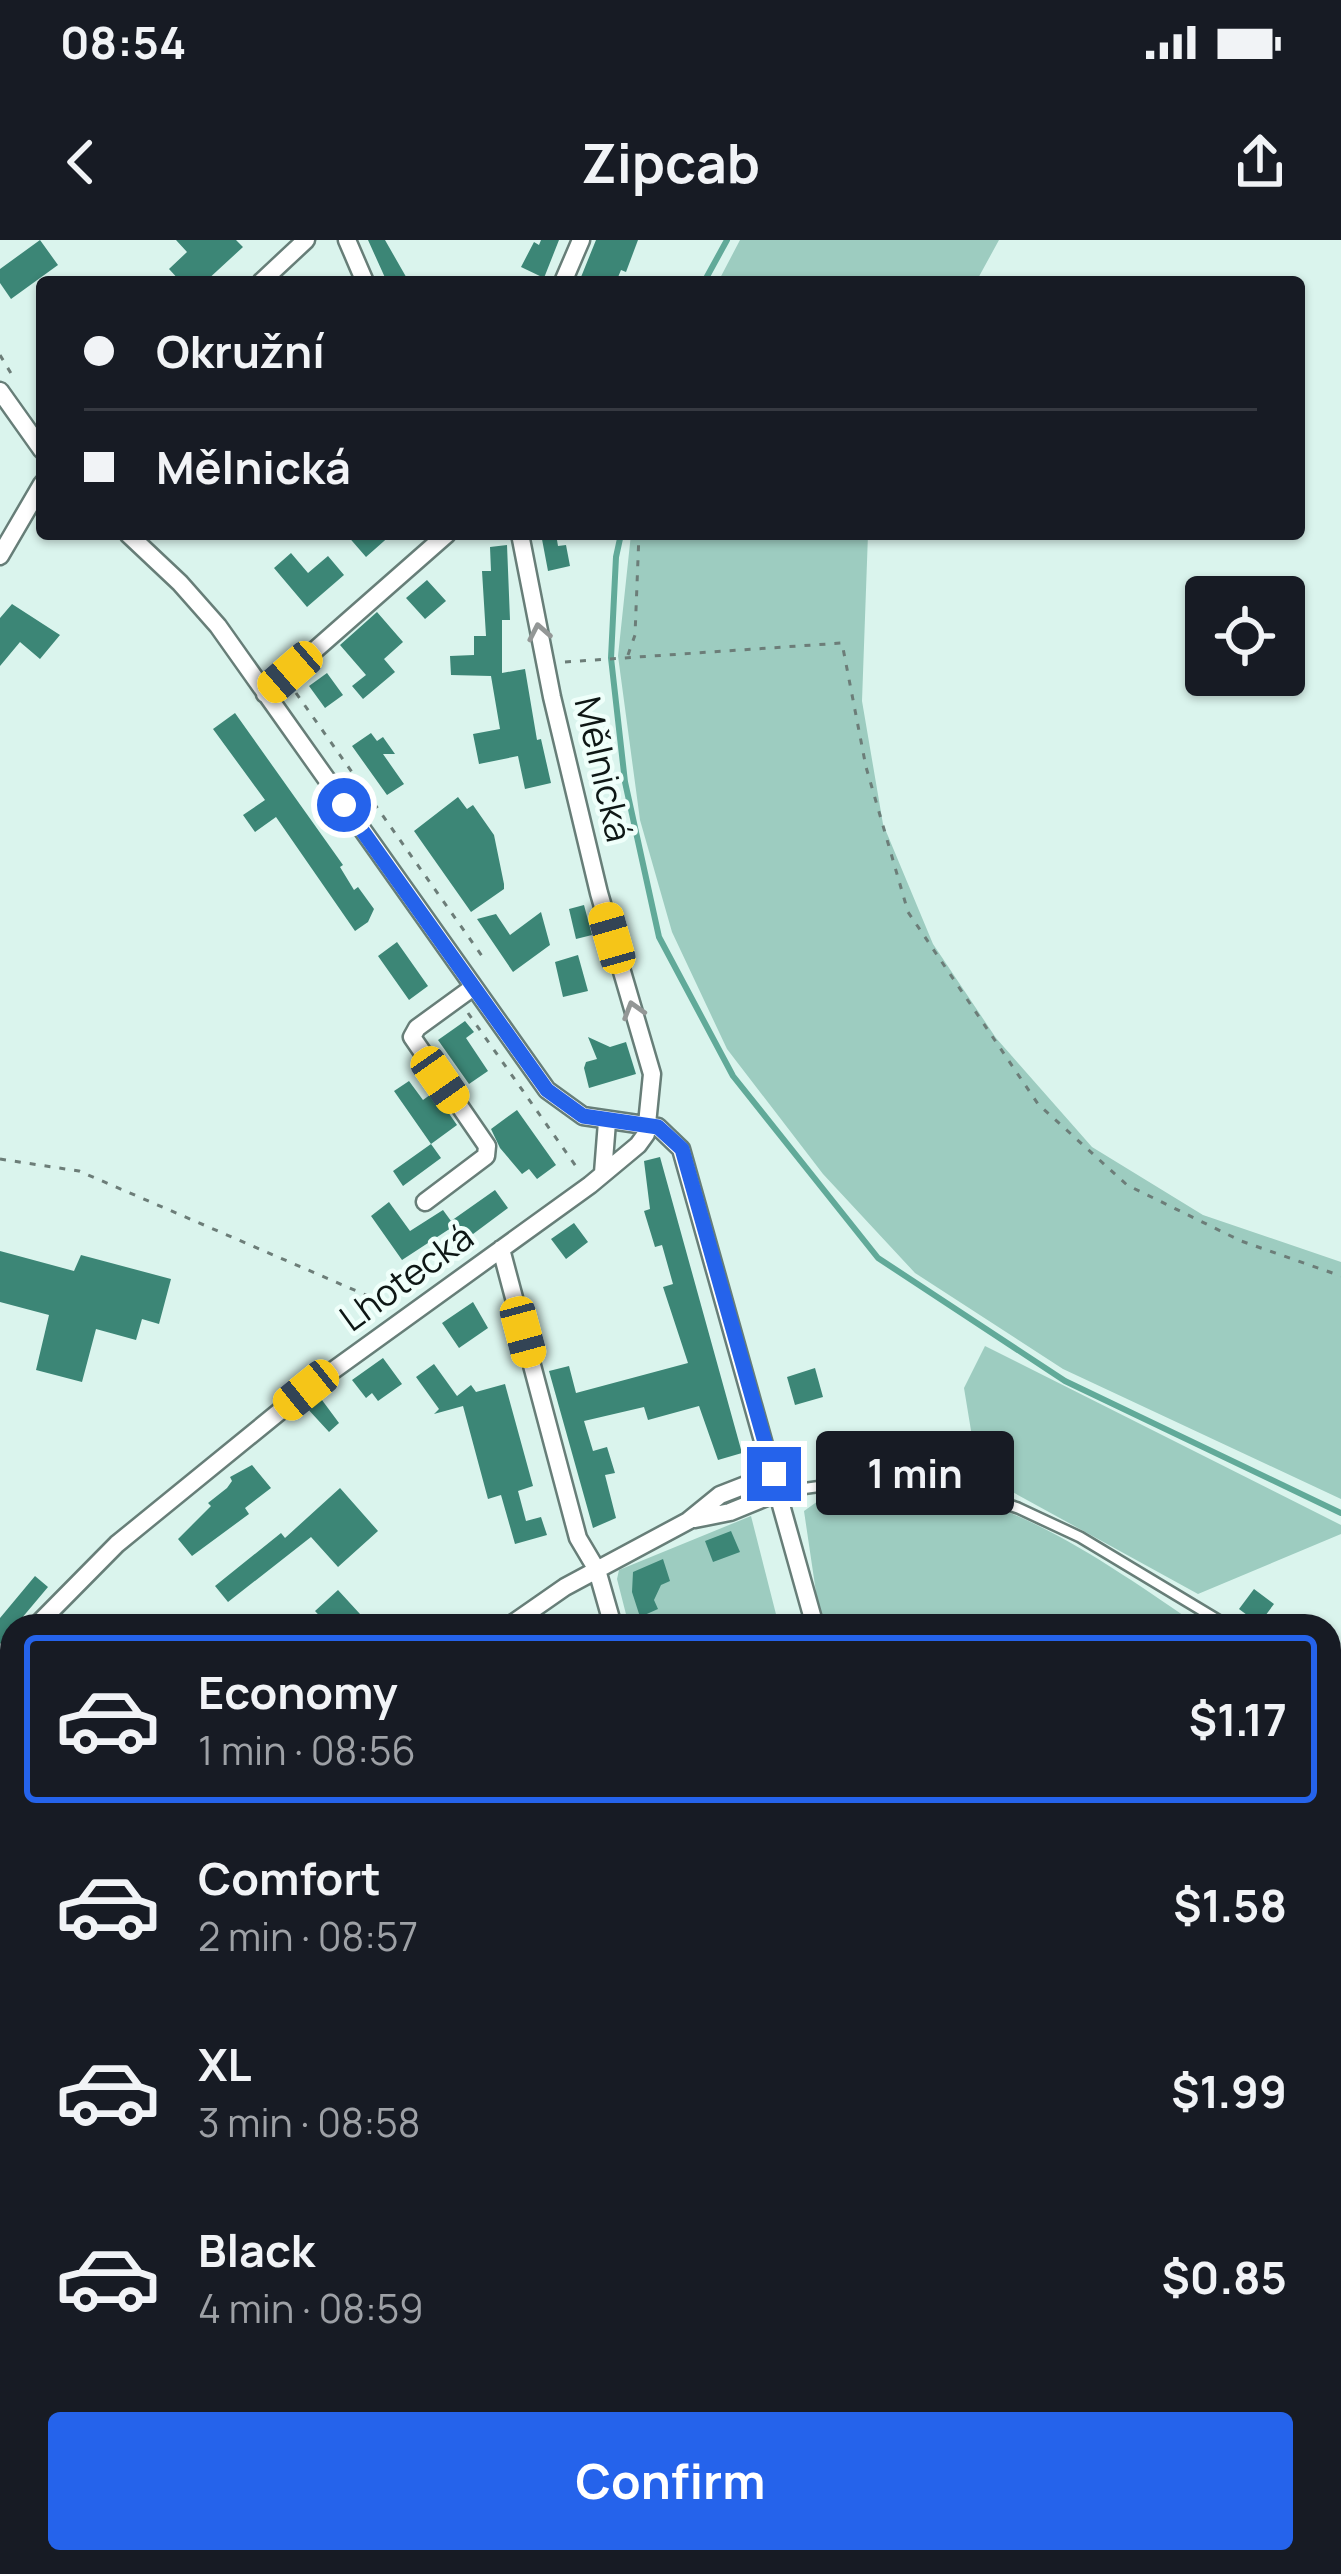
<!DOCTYPE html>
<html lang="en">
<head>
<meta charset="utf-8">
<style>
  :root { --surface:#171b24; --page:#20242c; --text:#f1f3f6; --muted:#9ea1a6; --line:#363941; --accent:#2563eb }
  body { margin:0; font-family:Manrope,sans-serif; background:var(--page); color:var(--text); height:100vh; display:flex; flex-direction:column; font-size:45px; white-space:nowrap }
  * { box-sizing:border-box; margin:0 }
  p { font-size:39px; color:var(--muted) }
  .icon { flex:none; width:66px; height:66px; fill:none; stroke:currentColor; stroke-width:2; stroke-linecap:round; stroke-linejoin:round }
  .map { position:relative; flex:1; overflow:hidden }
  .sheet { position:absolute; left:0px; top:1374px; width:1341px; height:960px; display:flex; flex-direction:column; background:var(--surface); border-radius:36px 36px 0 0; box-shadow:0 3px 9px #0004 }
  .sheet>* { flex:none }
  .top-card { position:absolute; left:36px; top:36px; width:1269px; height:264px; border-radius:12px; box-shadow:0 3px 9px #0004; display:grid; align-content:center; height:264px; padding:0 48px; background:var(--surface) }
  .tools { position:absolute; left:1185px; top:336px; display:grid; gap:24px }
  .tools a { display:grid; place-items:center; width:120px; height:120px; border-radius:12px; background:var(--surface); box-shadow:0 3px 9px #0004; font-size:60px }
  .end { position:absolute; width:54px; height:54px; margin:-27px; border:15px solid #2563eb; background:#fff; box-shadow:0 0 0 6px #fff }
  .from { border-radius:50% }
  .bubble { position:absolute; height:84px; border-radius:12px; background:var(--surface); box-shadow:0 3px 9px #0004; font-size:39px; font-weight:700; line-height:84px; text-align:center }
  .car { position:absolute; width:36px; height:72px; margin:-36px -18px; border-radius:15px; box-shadow:0 0 9px 3px #0007; background:linear-gradient(#f5c518 24%,#345 0 40%,#f5c518 0 76%,#345 0 86%,#f5c518 0) }
  .top-card b { display:flex; align-items:center; gap:42px; height:114px; font-size:45px }
  .top-card b+b { border-top:3px solid var(--line) }
  .top-card i { width:30px; height:30px; background:var(--text) }
  ul { padding:21px 0 0; list-style:none }
  li { display:flex; align-items:center; gap:36px; height:168px; margin:0 24px 18px; padding:0 24px; border:6px solid transparent; border-radius:12px }
  li div { flex:1 }
  li b { display:block; font-size:45px }
  li em { font-style:normal; font-weight:700 }
  li.selected { border-color:var(--accent) }
  li>.icon { width:108px; height:108px; stroke-width:1.5 }
  .action { display:flex; gap:24px; margin-top:auto; padding:24px 48px }
  .action a { flex:1; height:138px; border-radius:12px; background:var(--accent); color:#fff; font-size:48px; font-weight:700; line-height:138px; text-align:center }
  .status { display:flex; justify-content:space-between; align-items:center; height:84px; padding:0 60px; background:var(--surface); direction:ltr }
  .status svg { height:33px; fill:currentColor }
  header { display:flex; justify-content:space-between; align-items:center; height:156px; padding:0 48px; background:var(--surface); font-size:54px; font-weight:700 }
  .map>svg:first-child { display:block }
  .green { fill:#9dccc0 }
  .water { fill:#61aa99 }
  .lines { fill:none; stroke-linecap:round; stroke-linejoin:round }
  .stream { stroke:#61aa99; stroke-width:6 }
  .building { fill:#3c8676 }
  .service-casing { stroke:#677e78; stroke-width:14 }
  .minor-casing { stroke:#677e78; stroke-width:21 }
  .path { stroke:#6c7d78; stroke-width:3; stroke-dasharray:6 9; stroke-linecap:butt }
  .service { stroke:#fff; stroke-width:9 }
  .minor { stroke:#fff; stroke-width:16 }
  .oneway { stroke:#939796 }
  .route { stroke:#2563eb; stroke-width:15 }
  .labels { text-anchor:middle; dominant-baseline:central; stroke-width:9; stroke-linejoin:round; paint-order:stroke }
  .street-label { font-size:36px; fill:#0e1715; stroke:#effffa }
</style>
</head>
<body>
<div class="status"><b>08:54</b><svg viewBox="0 0 49 12"><path d="M0 12V9h3v3zM5 12V6h3v6zM10 12V3h3v9zM15 12V0h3v12zM26 1h20v11H26zM47 4h2v5h-2z"/></svg></div>
<header><svg class="icon" aria-label="back" viewBox="0 0 24 24"><path d="M15 5l-7 7 7 7"/></svg>Zipcab<svg class="icon" aria-label="share" viewBox="0 0 24 24"><path d="M12 15V3M7 8l5-5 5 5M5 13v7h14v-7"/></svg></header>
<div class="map">
<svg width="1341" height="2334" viewBox="0 0 1341 2334">
  <rect width="100%" height="100%" fill="#daf4ed"/>
  <!-- green -->
  <path class="green" d="M740,0H999L976,42H718Z
    M631,294H868L862,461L883,584L933,704L996,798L1092,907L1203,975L1341,1022V1259L1063,1129L915,1033L823,934L727,809L672,692L640,580L618,416Z
    M985,1106L1341,1285V1294L1198,1354L978,1233L964,1148Z
    M835,1249C868,1250 904,1248 937,1252C1027,1264 1125,1336 1199,1386H821L804,1271Z
    M751,1276L779,1386H629L617,1339L619,1330Z
    M1341,2113V2334H1191L1190,2322H1329V2122Z"/>
  <!-- water -->
  <path class="water" d="M998,2322H1080L1081,2334H994Z"/>
  <g class="lines">
    <!-- stream -->
    <path class="stream" d="M704,42L727,0
      M621,294L616,317L611,418L625,542L659,697L733,836L878,1018L1065,1141L1341,1273"/>
  </g>
  <!-- building -->
  <path class="building" d="M40,0L58,25L11,59L0,43V29Z
    M176,0H236L243,7L205,42H181L169,29L187,12Z
    M368,0H385L409,42H387Z
    M541,0H559L544,38L521,27L534,2L539,5Z
    M596,0H638L626,32L621,30L616,42H579Z
    M346,294H392L366,317Z
    M541,294H556L558,306L566,305L570,326L548,331Z
    M507,305L510,380H502V433L525,429L537,500L541,499L551,543L525,549L518,516L479,524L473,494L500,489L491,436L451,435L450,416L474,415V396H486L482,331H491L490,307Z
    M291,313L308,333L328,316L344,335L307,367L274,328Z
    M427,340L446,361L425,379L406,358Z
    M12,364L60,395L40,419L20,402L0,426V378Z
    M377,372L403,402L384,419L395,432L363,459L352,446L366,435L340,405Z
    M327,433L343,455L325,468L309,446Z
    M235,473L343,625L340,627L354,650L358,647L374,669L368,682L355,691L276,577L255,592L243,575L265,560L213,489Z
    M371,493L377,501L383,497L395,514H383L404,544L387,555L352,506Z
    M458,557L467,569L473,565L494,595L504,644V649L471,672L414,591Z
    M584,665L592,695L576,699L569,669Z
    M541,672L550,705L513,732L477,679L496,674L510,695Z
    M397,702L428,746L409,760L378,716Z
    M578,715L588,751L563,757L555,722Z
    M465,781L474,792L466,798L488,831L469,844L438,800Z
    M588,797L610,807L626,802L636,834L589,848L584,828L586,822L597,819Z
    M409,841L423,860L434,852L457,885L431,904L441,918L403,946L393,931L431,904L394,851Z
    M517,870L556,925L537,939L529,929L522,934L500,908L491,889Z
    M660,917L742,1213L718,1220L699,1166L648,1180L644,1167L584,1181L593,1211L607,1207L615,1233L605,1235L616,1278L593,1288L549,1131L569,1126L576,1153L688,1123L663,1047L673,1044L662,1005L655,1007L644,971L650,969L644,921Z
    M495,950L508,968L465,1000L454,986L402,1020L371,976L389,962L410,991L443,970L451,981Z
    M574,983L588,1002L566,1019L551,999Z
    M0,1011L74,1031L81,1015L171,1039L159,1084L142,1079L136,1100L96,1089L82,1142L36,1130L49,1075L0,1062Z
    M473,1062L488,1088L459,1108L442,1083Z
    M383,1118L402,1144L378,1161L372,1153L366,1158L352,1140Z
    M434,1124L457,1156L471,1145L476,1152L505,1144L533,1246L518,1251L526,1281L541,1277L547,1295L515,1304L501,1255L488,1259L463,1166L434,1174L439,1169L416,1137Z
    M815,1128L823,1157L795,1165L787,1137Z
    M319,1156L339,1183L329,1192L306,1167Z
    M252,1225L271,1248L245,1268L249,1274L192,1316L178,1299L211,1266L208,1263L227,1248L232,1241L230,1237Z
    M340,1248L378,1291L338,1327L311,1297L228,1362L215,1346L281,1293L285,1298Z
    M731,1291L740,1312L713,1322L705,1301Z
    M663,1319L670,1341L661,1345L654,1360L658,1369L640,1377L632,1352L633,1332Z
    M35,1336L48,1347L0,1404V1378Z
    M1254,1349L1274,1364L1259,1384L1239,1369Z
    M338,1350L371,1386H329L315,1371Z"/>
  <g class="lines">
    <defs>
      <path id="service" d="M779,1252L895,1236L928,1238L1018,1268L1080,1297L1228,1386
        M1329,1446L1341,1454
        M0,1773L12,1782
        M0,1872L12,1852"/>
      <path id="minor" d="M347,0L365,42
        M261,42L306,0
        M563,42L581,0
        M0,151L42,210
        M128,294L180,343L218,386L547,850L583,876L658,887L681,909L815,1386
        M0,316L42,244
        M265,454L447,294
        M603,933L607,882
        M425,962L486,916L487,906L412,797L417,788L472,748
        M501,1009L578,1298L597,1330L613,1386
        M695,1279L730,1272L779,1252
        M36,1386L117,1304L306,1150L590,945L638,905L646,894L652,834L599,653L552,457L520,294
        M509,1386L565,1347L688,1281L720,1255L774,1234
        M0,1426L12,1413
        M924,2322L926,2334"/>
    </defs>
    <!-- service casing -->
    <use href="#service" class="service-casing"/>
    <!-- minor casing -->
    <use href="#minor" class="minor-casing"/>
    <!-- path -->
    <path class="path" d="M0,115L15,140
      M628,415L635,395L639,294
      M565,422L842,403L866,527L908,672L1038,864L1127,945L1241,1001L1341,1036
      M296,453L482,716L478,719
      M468,773L580,932
      M0,919L79,931L389,1065
      M0,1580L12,1594
      M0,2193L12,2203"/>
    <!-- service -->
    <use href="#service" class="service"/>
    <!-- minor -->
    <use href="#minor" class="minor"/>
  </g>
  <!-- one-way arrows -->
  <defs><path id="oneway-chevron" d="M-2-3.5L2.5 0L-2 3.5" fill="none" stroke-width="1.6" stroke-linecap="round" stroke-linejoin="round" transform="scale(3)"/></defs>
  <g class="oneway">
    <use href="#oneway-chevron" transform="translate(539 392) rotate(-101)"/>
    <use href="#oneway-chevron" transform="translate(633 770) rotate(-107)"/>
  </g>
  <g class="lines">
    <!-- route -->
    <path class="route" d="M344,565L547,850L583,876L658,887L682,909L774,1234"/>
  </g>
  <g class="labels">
    <!-- street labels -->
    <g class="street-label">
      <text transform="translate(604 529) rotate(77)">Mělnická</text>
      <text transform="translate(406 1037) rotate(-36)">Lhotecká</text>
    </g>
  </g>
</svg>
<div class="tools">
<a><svg class="icon" aria-label="locate" viewBox="0 0 24 24"><circle cx="12" cy="12" r="6"/><path d="M12 2v4M12 18v4M2 12h4M18 12h4"/></svg></a>
</div>
<i class="end from" style="left:344px;top:565px"></i>
<i class="end" style="left:774px;top:1234px"></i>
<div class="bubble" style="left:816px;top:1191px;width:198px">1 min</div>
<i class="car" style="left:290px;top:432px;rotate:229deg"></i>
<i class="car" style="left:612px;top:698px;rotate:344deg"></i>
<i class="car" style="left:440px;top:840px;rotate:145deg"></i>
<i class="car" style="left:523px;top:1092px;rotate:165deg"></i>
<i class="car" style="left:306px;top:1150px;rotate:231deg"></i>
<div class="top-card">
<b><i class="from"></i>Okružní</b>
<b><i></i>Mělnická</b>
</div>
<section class="sheet">
<ul>
<li class="selected"><svg class="icon" aria-label="car" viewBox="0 0 24 24"><path d="M5 17H2v-5l4-1 3-4h7l3 4 3 1v5h-3M9 17h6M6 11h13"/><circle cx="7" cy="17" r="2"/><circle cx="17" cy="17" r="2"/></svg><div><b>Economy</b><p>1 min · 08:56</p></div><em>$1.17</em></li>
<li><svg class="icon" aria-label="car" viewBox="0 0 24 24"><path d="M5 17H2v-5l4-1 3-4h7l3 4 3 1v5h-3M9 17h6M6 11h13"/><circle cx="7" cy="17" r="2"/><circle cx="17" cy="17" r="2"/></svg><div><b>Comfort</b><p>2 min · 08:57</p></div><em>$1.58</em></li>
<li><svg class="icon" aria-label="car" viewBox="0 0 24 24"><path d="M5 17H2v-5l4-1 3-4h7l3 4 3 1v5h-3M9 17h6M6 11h13"/><circle cx="7" cy="17" r="2"/><circle cx="17" cy="17" r="2"/></svg><div><b>XL</b><p>3 min · 08:58</p></div><em>$1.99</em></li>
<li><svg class="icon" aria-label="car" viewBox="0 0 24 24"><path d="M5 17H2v-5l4-1 3-4h7l3 4 3 1v5h-3M9 17h6M6 11h13"/><circle cx="7" cy="17" r="2"/><circle cx="17" cy="17" r="2"/></svg><div><b>Black</b><p>4 min · 08:59</p></div><em>$0.85</em></li>
</ul>
<div class="action"><a>Confirm</a></div>
</section>
</div>
</body>
</html>
